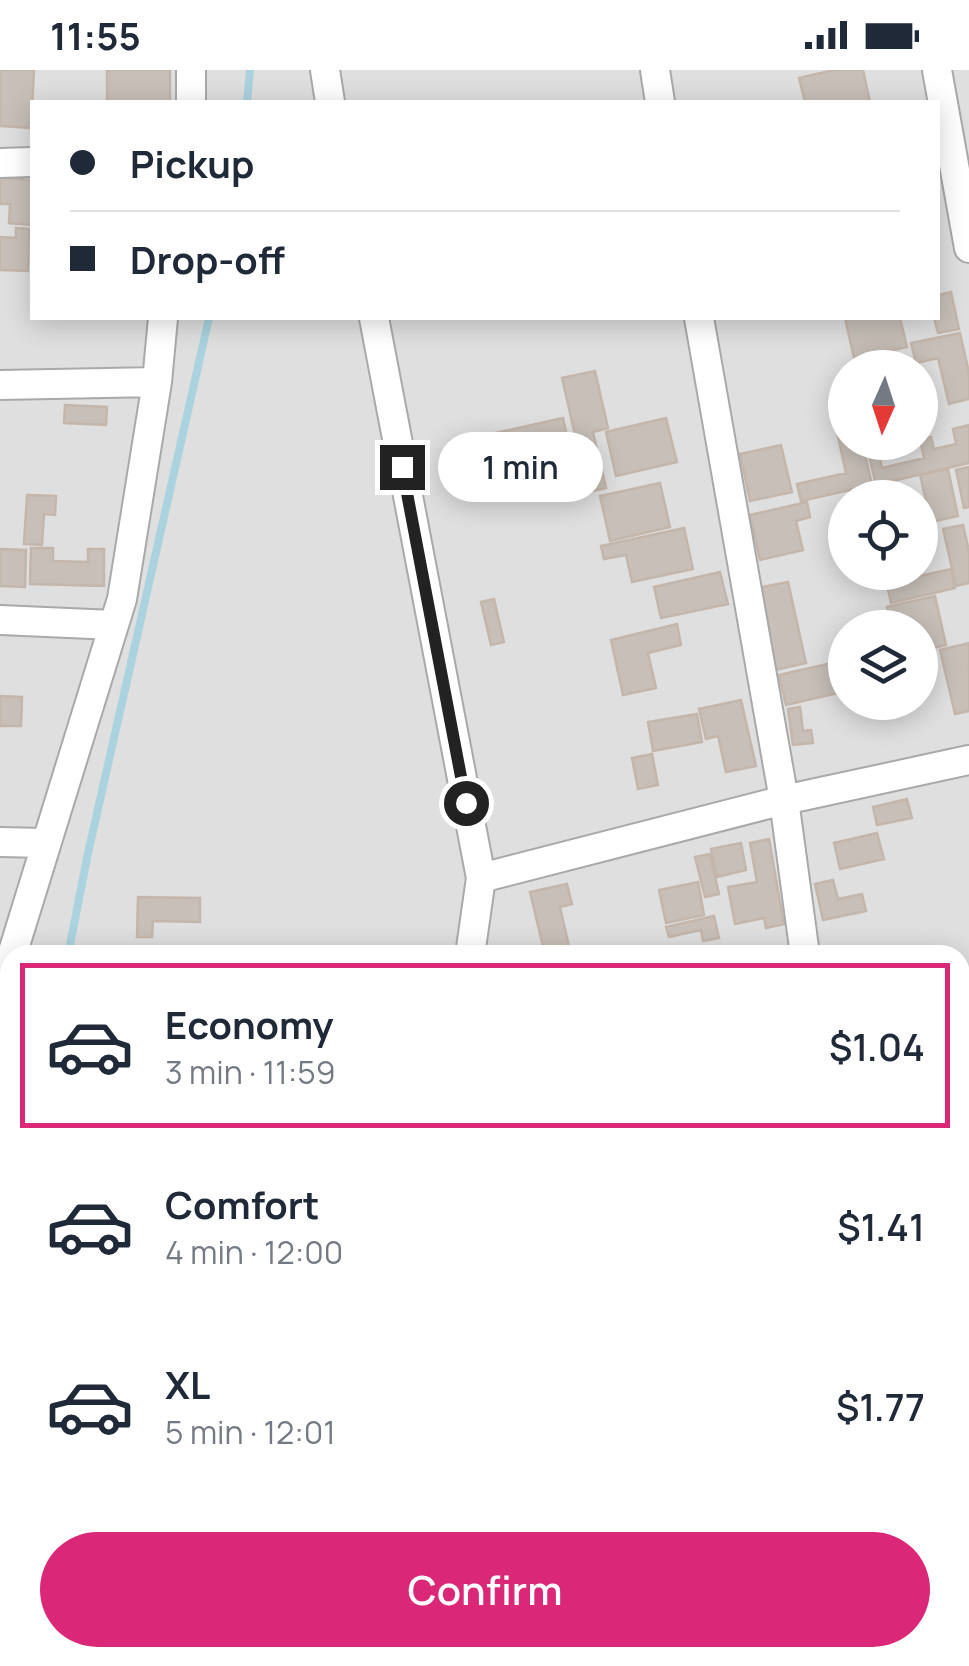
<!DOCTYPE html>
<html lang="en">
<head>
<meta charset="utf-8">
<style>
  :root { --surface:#fff; --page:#f2f2f3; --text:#1f2937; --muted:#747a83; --line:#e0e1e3; --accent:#db2777 }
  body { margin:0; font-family:Manrope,sans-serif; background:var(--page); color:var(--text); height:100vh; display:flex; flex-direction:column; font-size:38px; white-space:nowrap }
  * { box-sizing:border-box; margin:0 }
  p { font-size:32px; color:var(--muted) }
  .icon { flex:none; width:55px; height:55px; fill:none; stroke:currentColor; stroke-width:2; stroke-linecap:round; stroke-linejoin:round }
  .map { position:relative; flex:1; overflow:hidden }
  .side { position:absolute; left:0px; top:875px; width:970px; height:722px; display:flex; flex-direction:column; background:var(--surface); border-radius:30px 30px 0 0; box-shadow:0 5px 25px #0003 }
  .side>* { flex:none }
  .banner { position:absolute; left:30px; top:30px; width:910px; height:220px; border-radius:0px; box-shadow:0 5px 25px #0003; display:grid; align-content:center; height:220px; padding:0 40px; background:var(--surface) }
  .needle { width:65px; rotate:183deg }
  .tools { position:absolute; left:828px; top:280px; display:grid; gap:20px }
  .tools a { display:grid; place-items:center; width:110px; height:110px; border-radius:50%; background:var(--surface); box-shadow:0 5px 25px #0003; font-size:50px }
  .end { position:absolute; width:45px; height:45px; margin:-22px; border:12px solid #222; background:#fff; box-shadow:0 0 0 5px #fff }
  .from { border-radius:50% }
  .bubble { position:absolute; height:70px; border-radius:35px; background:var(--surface); box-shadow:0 5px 25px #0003; font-size:32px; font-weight:600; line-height:70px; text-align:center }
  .banner b { display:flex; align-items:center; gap:35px; height:95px; font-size:38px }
  .banner b+b { border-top:2px solid var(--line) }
  .banner i { width:25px; height:25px; background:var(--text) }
  ul { padding:18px 0 0; list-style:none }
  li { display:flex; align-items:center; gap:30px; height:165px; margin:0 20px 15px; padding:0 20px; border:5px solid transparent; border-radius:0px }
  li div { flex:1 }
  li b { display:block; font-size:38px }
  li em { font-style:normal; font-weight:600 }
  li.selected { border-color:var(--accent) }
  li>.icon { width:90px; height:90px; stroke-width:1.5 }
  .cta { display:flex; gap:20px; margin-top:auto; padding:20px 40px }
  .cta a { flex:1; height:115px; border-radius:60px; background:var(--accent); color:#fff; font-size:40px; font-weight:600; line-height:115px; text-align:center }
  .status { display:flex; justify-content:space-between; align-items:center; height:70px; padding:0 50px; background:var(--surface); direction:ltr }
  .status svg { height:28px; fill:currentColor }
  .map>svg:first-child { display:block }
  .residential { fill:#e0dfdf; fill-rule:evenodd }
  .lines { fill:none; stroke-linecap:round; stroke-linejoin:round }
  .stream { stroke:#aad3df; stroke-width:8 }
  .building { fill:#c7bfb8; stroke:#c4b6ab; stroke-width:2.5 }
  .street-casing { stroke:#a9a9a9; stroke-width:32 }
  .street { stroke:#fff; stroke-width:28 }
  .route { stroke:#222; stroke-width:12 }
</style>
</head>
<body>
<div class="status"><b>11:55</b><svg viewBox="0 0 49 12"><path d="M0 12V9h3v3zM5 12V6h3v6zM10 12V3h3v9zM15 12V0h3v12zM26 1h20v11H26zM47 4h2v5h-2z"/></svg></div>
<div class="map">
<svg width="969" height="1596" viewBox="0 0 969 1596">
  <rect width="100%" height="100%" fill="#f2efe9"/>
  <!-- residential -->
  <path class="residential" d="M0,0H969V1596H0ZM32,32H938V248H32ZM845,298H920V372H845ZM845,428H920V502H845ZM845,558H920V632H845ZM10,885H960V1588H10Z"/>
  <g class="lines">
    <!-- stream -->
    <path class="stream" d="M247,32L250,0
      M68,885L88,783L209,248
      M0,1222L10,1172"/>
  </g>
  <!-- building -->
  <path class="building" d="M0,0H34L31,58L0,56Z
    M107,0H170V32H107Z
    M834,0H863L870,32H805L799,8Z
    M0,108L32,110V155L9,153L10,134H0Z
    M16,158L29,159L28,201L0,200V167L16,168Z
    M951,222L959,259L938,263L934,248H938V225Z
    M845,248H900L907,277L854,288Z
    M960,263L969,303V329L949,334L938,288L916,293L911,273Z
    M595,301L608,358L593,362L606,418L588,422L562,308Z
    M65,335L107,337L106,355L64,353Z
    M563,348L571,384L499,400L491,364Z
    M666,348L677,392L616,406L606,362Z
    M969,355V393L876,415L868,381L878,379L882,398L924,388L920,370L931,367L934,379L956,374L953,359Z
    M845,360V372H862L872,415L801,431L797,414L846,403L837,362Z
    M781,375L792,422L750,431L740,384Z
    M969,397V437L964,438L956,400Z
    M948,399L958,446L931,452L920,405Z
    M660,413L670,457L610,471L600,426Z
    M27,425L56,426L55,445L44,444L42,475L24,474Z
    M807,432L810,447L796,451L803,480L760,490L750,445Z
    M963,455L969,481V513L956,516L943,459Z
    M684,458L693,499L632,512L626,485L604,489L601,476Z
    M31,478H53V491L88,492V479H104V516L30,514Z
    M0,479L26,480L25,517L0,516Z
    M951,499L955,518L891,533L884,502H904L906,509Z
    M720,502L728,534L661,548L654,517Z
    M788,512L806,593L775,600L757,518Z
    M935,526L946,575L920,581V558H892L887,537Z
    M494,529L504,572L491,575L481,532Z
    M677,554L681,575L648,583L656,618L623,625L611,570Z
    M969,573V641L955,644L940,580Z
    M836,592L842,622L786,635L779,605Z
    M0,626L22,627L21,656H0Z
    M741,630L756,696L726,702L718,666L706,669L699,639Z
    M800,637L803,661L811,660L813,673L793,675L788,639Z
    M697,644L702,672L653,681L648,652Z
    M652,684L658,715L638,719L632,688Z
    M907,729L912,748L877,755L873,737Z
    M877,763L884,789L840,799L834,773Z
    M769,769L784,854L766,858L764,848L735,854L728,817L757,812L750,773Z
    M741,773L746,800L717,807L711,779Z
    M710,784L719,824L705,827L695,787Z
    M833,810L838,829L862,824L866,841L823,850L815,814Z
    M698,812L704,845L666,853L659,820Z
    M567,814L572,834L560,837L571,885H545L530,822Z
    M138,827L200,828V852L153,851L152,867H137Z
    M714,846L719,868L703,871L701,860L669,867L666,857Z"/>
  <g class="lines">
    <defs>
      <path id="street" d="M191,0V32
        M325,0L330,32
        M655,0L660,32
        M937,0L969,178
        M0,93L32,92
        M374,248L481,808L470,885
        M699,248L784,730L805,885
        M0,315L157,312
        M0,550L114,555
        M0,772L45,773
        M481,808L784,730L969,690
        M12,885L122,529L157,312L163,248
        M2,922L10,893
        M0,1032H10
        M960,1065L969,1066
        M466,1588V1596
        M421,1596V1588"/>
    </defs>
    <!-- street casing -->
    <use href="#street" class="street-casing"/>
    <!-- street -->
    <use href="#street" class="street"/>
  </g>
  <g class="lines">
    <!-- route -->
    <path class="route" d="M402,397L466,733"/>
  </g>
</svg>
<div class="tools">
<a><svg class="needle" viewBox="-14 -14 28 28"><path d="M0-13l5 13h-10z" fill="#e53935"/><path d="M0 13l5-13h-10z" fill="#747a83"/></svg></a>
<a><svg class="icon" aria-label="locate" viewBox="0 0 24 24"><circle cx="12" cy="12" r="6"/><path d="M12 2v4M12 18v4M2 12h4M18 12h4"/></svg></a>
<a><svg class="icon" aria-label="layers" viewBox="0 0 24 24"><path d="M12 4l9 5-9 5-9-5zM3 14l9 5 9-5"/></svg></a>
</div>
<i class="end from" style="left:466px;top:733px"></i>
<i class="end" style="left:402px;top:397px"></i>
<div class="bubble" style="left:438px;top:362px;width:165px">1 min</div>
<div class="banner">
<b><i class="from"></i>Pickup</b>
<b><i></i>Drop-off</b>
</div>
<section class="side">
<ul>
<li class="selected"><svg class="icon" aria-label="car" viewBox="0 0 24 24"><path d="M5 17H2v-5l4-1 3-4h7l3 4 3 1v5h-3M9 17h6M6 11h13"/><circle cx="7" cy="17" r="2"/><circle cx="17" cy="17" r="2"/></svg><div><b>Economy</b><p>3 min · 11:59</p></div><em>$1.04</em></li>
<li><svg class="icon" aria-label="car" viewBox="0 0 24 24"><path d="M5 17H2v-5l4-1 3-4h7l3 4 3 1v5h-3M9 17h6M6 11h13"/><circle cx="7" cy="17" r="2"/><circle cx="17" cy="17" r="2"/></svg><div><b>Comfort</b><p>4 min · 12:00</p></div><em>$1.41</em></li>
<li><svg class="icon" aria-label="car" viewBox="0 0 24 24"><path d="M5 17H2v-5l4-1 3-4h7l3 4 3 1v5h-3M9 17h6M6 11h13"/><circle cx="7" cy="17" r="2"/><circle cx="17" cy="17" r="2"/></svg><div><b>XL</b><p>5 min · 12:01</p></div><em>$1.77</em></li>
</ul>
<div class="cta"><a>Confirm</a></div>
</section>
</div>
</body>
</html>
